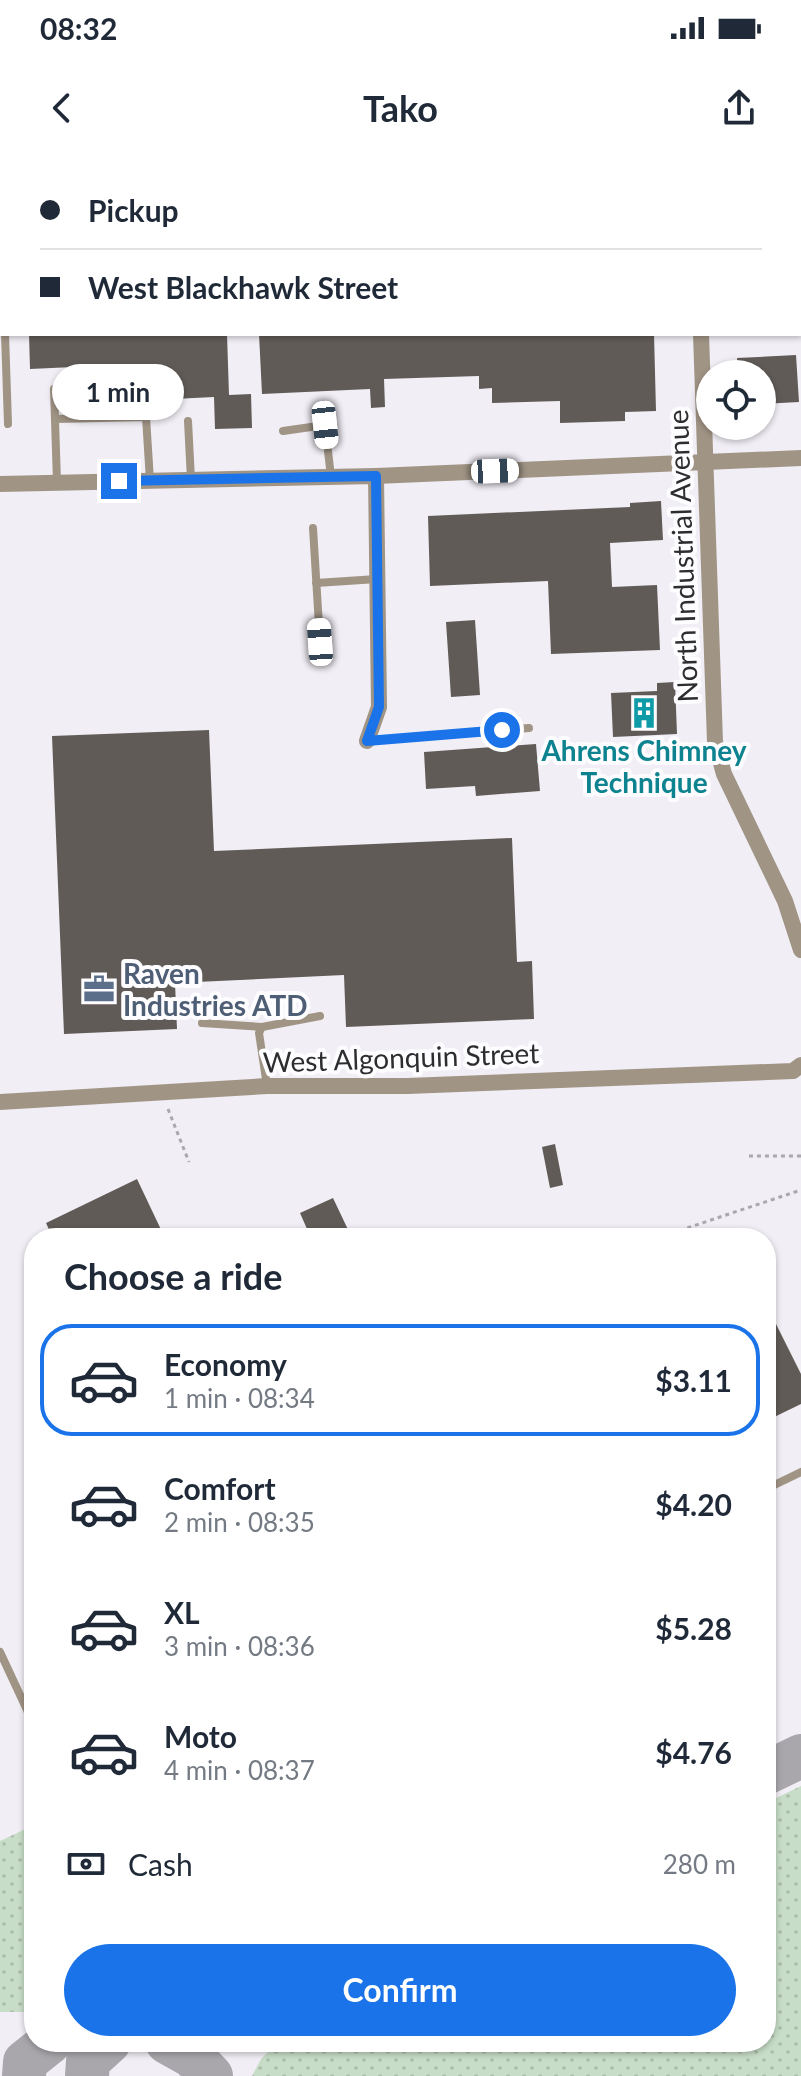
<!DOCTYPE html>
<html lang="en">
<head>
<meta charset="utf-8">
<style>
  :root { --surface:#fff; --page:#f2f2f3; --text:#1f2937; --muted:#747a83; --line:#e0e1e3; --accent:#1a73e8 }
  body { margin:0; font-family:Lato,sans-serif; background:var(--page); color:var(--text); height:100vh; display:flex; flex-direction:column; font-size:30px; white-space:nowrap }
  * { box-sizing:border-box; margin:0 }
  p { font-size:26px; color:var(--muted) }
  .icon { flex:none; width:44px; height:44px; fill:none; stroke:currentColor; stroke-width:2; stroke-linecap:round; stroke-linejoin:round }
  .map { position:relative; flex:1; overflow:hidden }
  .details { position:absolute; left:24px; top:1068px; width:752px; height:824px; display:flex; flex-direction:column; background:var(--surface); border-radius:32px; box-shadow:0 2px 6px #0004 }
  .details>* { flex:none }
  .guide { position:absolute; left:0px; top:0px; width:802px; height:176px; box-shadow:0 2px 6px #0004; display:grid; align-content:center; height:176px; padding:0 40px; background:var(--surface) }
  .controls { position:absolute; left:696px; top:200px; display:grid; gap:16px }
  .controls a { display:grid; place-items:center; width:80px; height:80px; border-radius:50%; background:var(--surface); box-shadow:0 2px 6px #0004; font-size:40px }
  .end { position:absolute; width:36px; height:36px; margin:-18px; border:10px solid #1a73e8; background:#fff; box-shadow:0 0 0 4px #fff }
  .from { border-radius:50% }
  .bubble { position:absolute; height:56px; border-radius:28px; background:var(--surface); box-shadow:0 2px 6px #0004; font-size:26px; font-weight:700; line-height:56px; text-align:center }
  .car { position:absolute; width:24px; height:48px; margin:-24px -12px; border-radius:10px; box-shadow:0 0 6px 2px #0007; background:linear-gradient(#fff 24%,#345 0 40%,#fff 0 76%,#345 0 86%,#fff 0) }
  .guide b { display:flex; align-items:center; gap:28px; height:76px; font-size:30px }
  .guide b+b { border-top:2px solid var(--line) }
  .guide i { width:20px; height:20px; background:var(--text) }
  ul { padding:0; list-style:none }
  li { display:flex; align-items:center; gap:24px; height:112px; margin:0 16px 12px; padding:0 24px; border:4px solid transparent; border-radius:32px }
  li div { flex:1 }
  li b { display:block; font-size:30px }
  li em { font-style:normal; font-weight:700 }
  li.current { border-color:var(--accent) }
  li>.icon { width:72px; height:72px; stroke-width:1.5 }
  h2 { padding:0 40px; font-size:36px; line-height:96px }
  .pay { display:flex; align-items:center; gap:20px; height:88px; padding:0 40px; font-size:30px }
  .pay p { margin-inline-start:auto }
  .primary-button { display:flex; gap:16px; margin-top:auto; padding:16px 40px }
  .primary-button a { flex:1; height:92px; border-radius:48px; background:var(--accent); color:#fff; font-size:32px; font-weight:700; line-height:92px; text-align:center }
  .status { display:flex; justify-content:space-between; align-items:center; height:56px; padding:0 40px; background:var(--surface); direction:ltr }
  .status svg { height:22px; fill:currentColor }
  header { display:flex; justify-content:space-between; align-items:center; height:104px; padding:0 40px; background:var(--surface); font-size:36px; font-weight:700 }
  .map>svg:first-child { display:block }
  .grass { fill:url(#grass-dots) }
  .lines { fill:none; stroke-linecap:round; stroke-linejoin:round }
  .taxiway { stroke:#aaa7ac; stroke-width:44 }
  .building { fill:#615b57 }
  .path { stroke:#aaa8ad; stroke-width:3; stroke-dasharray:4 4; stroke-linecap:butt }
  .lane { stroke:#a09485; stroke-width:8 }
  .street { stroke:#a09485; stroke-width:16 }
  .rail-casing { stroke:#626064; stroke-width:8 }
  .rail { stroke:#fdfcff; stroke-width:5; stroke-dasharray:15; stroke-linecap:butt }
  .route { stroke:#1a73e8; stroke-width:10 }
  .labels { text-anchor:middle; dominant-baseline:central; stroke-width:8; stroke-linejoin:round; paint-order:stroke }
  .street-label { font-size:28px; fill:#2d2c2e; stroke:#fdfcff }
  .culture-label { font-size:28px; font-weight:bold; fill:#0d838f; stroke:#fdfcff }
  .service-label { font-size:28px; font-weight:bold; fill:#4e5e75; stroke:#fdfcff; text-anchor:start }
</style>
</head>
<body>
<div class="status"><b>08:32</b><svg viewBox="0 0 49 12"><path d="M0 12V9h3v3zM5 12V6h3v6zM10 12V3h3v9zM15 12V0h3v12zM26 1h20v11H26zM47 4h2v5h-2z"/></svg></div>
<header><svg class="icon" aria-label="back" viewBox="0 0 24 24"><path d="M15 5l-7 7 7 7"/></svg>Tako<svg class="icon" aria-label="share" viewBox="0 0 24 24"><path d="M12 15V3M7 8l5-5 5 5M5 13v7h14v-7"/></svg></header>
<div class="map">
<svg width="801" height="1916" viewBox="0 0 801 1916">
  <defs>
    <pattern id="grass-dots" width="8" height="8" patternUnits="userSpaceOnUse" patternTransform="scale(2)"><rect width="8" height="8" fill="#c8ddc7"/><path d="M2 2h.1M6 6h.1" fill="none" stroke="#acbeab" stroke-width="1.8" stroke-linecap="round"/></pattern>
  </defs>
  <rect width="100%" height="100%" fill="#f1eef5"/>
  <!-- grass -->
  <path class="grass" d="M801,1626V1916H252L261,1899L278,1882H766V1643Z
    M34,1665V1852H0V1681Z"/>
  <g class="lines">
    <!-- taxiway -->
    <path class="taxiway" d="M766,1613L801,1596
      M167,1882L192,1896L211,1916
      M24,1916L25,1902L50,1882
      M87,1916L88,1901L109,1882"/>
  </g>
  <!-- building -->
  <path class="building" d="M29,174H227L229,235L251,234L252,268L215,269L214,237L154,240L153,224L117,205L30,209Z
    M259,174H654L656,251L625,252V261L560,263V241L492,243V228L479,229V216L384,219L385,247L371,248L370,229L262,234Z
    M796,195L799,242L762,244V214H738L737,198Z
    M661,341L663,380L610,383L612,427L657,425L660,490L551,494L548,421L430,426L428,356L630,347V343Z
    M475,460L480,535L451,537L446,462Z
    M675,522L677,574L613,577L611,533L657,531V523Z
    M209,570L214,691L512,678L517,802L532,801L534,859L346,867L344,815L175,823L177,869L64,874L52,576Z
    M536,584L540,631L476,636L475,626L426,629L424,592Z
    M555,984L563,1025L550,1028L542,987Z
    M137,1019L165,1078H53L46,1063Z
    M333,1038L352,1078H311L300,1053Z
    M766,1144L801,1214V1244L766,1261Z"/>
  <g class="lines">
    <!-- path -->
    <path class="path" d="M168,949L189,1002
      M749,996H801
      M657,1078L801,1030"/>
    <!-- lane -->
    <path class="lane" d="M800,30L801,29
      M0,48H2
      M800,87H801
      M5,174L8,264
      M54,229L57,322
      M56,259L146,257L150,321
      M188,261L191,320
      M283,271L325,265L331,317
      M313,368L320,482
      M316,423L377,419
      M368,581L529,568
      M202,863L262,867
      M267,926L259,873L262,867L320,856
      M766,1329L801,1312
      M0,1492L34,1565"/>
    <!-- street -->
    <path class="street" d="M695,0V2
      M701,174L715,582L724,614L785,741L801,790
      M0,324L376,316L801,298
      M367,581L379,547L376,316
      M0,942L267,926H408L793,911L801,905"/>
    <defs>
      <path id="rail" d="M0,18H2"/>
    </defs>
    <!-- rail casing -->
    <use href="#rail" class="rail-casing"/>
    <!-- rail -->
    <use href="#rail" class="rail"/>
  </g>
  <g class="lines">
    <!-- route -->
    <path class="route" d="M119,321L376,316L379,547L367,581L502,570"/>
  </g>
  <!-- icons -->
  <defs>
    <symbol id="building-bare" viewBox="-9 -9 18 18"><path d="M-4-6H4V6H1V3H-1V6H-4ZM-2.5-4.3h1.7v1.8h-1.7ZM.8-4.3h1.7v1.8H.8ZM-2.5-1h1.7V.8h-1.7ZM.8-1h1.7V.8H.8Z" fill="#0f9aa8" stroke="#fdfcff" stroke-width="2.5" paint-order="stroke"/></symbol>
    <symbol id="office-bare" viewBox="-9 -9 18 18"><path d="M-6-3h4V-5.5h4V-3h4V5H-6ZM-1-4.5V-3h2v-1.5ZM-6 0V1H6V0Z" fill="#5c6f8a" stroke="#fdfcff" stroke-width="2.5" paint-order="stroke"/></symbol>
  </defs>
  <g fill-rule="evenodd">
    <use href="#building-bare" x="622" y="531" width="44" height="44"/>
    <use href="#office-bare" x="77" y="807" width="44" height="44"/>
  </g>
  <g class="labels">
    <!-- street labels -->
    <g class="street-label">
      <text transform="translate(682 396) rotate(-92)">North Industrial Avenue</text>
      <text transform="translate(401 897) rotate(-2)">West Algonquin Street</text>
    </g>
    <!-- culture labels -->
    <g class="culture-label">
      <text x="644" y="590">Ahrens Chimney<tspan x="644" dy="32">Technique</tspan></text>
    </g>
    <!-- service labels -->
    <g class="service-label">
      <text x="123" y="813">Raven<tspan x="123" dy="32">Industries ATD</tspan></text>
    </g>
  </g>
</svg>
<div class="controls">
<a><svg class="icon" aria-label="locate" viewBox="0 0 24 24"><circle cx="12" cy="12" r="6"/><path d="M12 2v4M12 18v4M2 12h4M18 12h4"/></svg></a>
</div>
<i class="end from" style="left:502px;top:570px"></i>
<i class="end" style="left:119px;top:321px"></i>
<div class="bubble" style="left:52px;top:204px;width:132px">1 min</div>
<i class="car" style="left:325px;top:265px;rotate:174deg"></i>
<i class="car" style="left:495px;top:311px;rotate:88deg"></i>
<i class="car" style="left:320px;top:482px;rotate:356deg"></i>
<div class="guide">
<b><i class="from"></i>Pickup</b>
<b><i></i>West Blackhawk Street</b>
</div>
<section class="details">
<h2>Choose a ride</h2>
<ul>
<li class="current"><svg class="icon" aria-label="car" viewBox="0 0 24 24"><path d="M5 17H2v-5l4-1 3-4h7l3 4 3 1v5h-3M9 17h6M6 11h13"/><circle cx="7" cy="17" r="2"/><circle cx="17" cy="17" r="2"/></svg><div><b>Economy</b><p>1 min · 08:34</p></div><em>$3.11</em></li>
<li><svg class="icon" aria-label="car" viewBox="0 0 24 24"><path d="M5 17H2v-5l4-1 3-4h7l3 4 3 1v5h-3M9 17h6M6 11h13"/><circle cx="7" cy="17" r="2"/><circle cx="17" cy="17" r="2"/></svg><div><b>Comfort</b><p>2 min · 08:35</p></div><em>$4.20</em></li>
<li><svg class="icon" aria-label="car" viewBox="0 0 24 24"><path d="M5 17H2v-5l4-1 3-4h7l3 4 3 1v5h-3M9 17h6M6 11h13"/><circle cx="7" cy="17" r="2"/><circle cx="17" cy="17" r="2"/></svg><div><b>XL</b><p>3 min · 08:36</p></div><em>$5.28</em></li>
<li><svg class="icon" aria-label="car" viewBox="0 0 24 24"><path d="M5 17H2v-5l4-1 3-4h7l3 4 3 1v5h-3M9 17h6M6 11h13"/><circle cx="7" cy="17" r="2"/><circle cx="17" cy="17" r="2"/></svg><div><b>Moto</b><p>4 min · 08:37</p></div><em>$4.76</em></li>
</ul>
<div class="pay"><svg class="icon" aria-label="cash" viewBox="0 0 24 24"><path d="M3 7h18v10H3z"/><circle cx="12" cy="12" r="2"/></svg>Cash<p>280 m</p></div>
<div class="primary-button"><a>Confirm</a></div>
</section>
</div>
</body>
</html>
